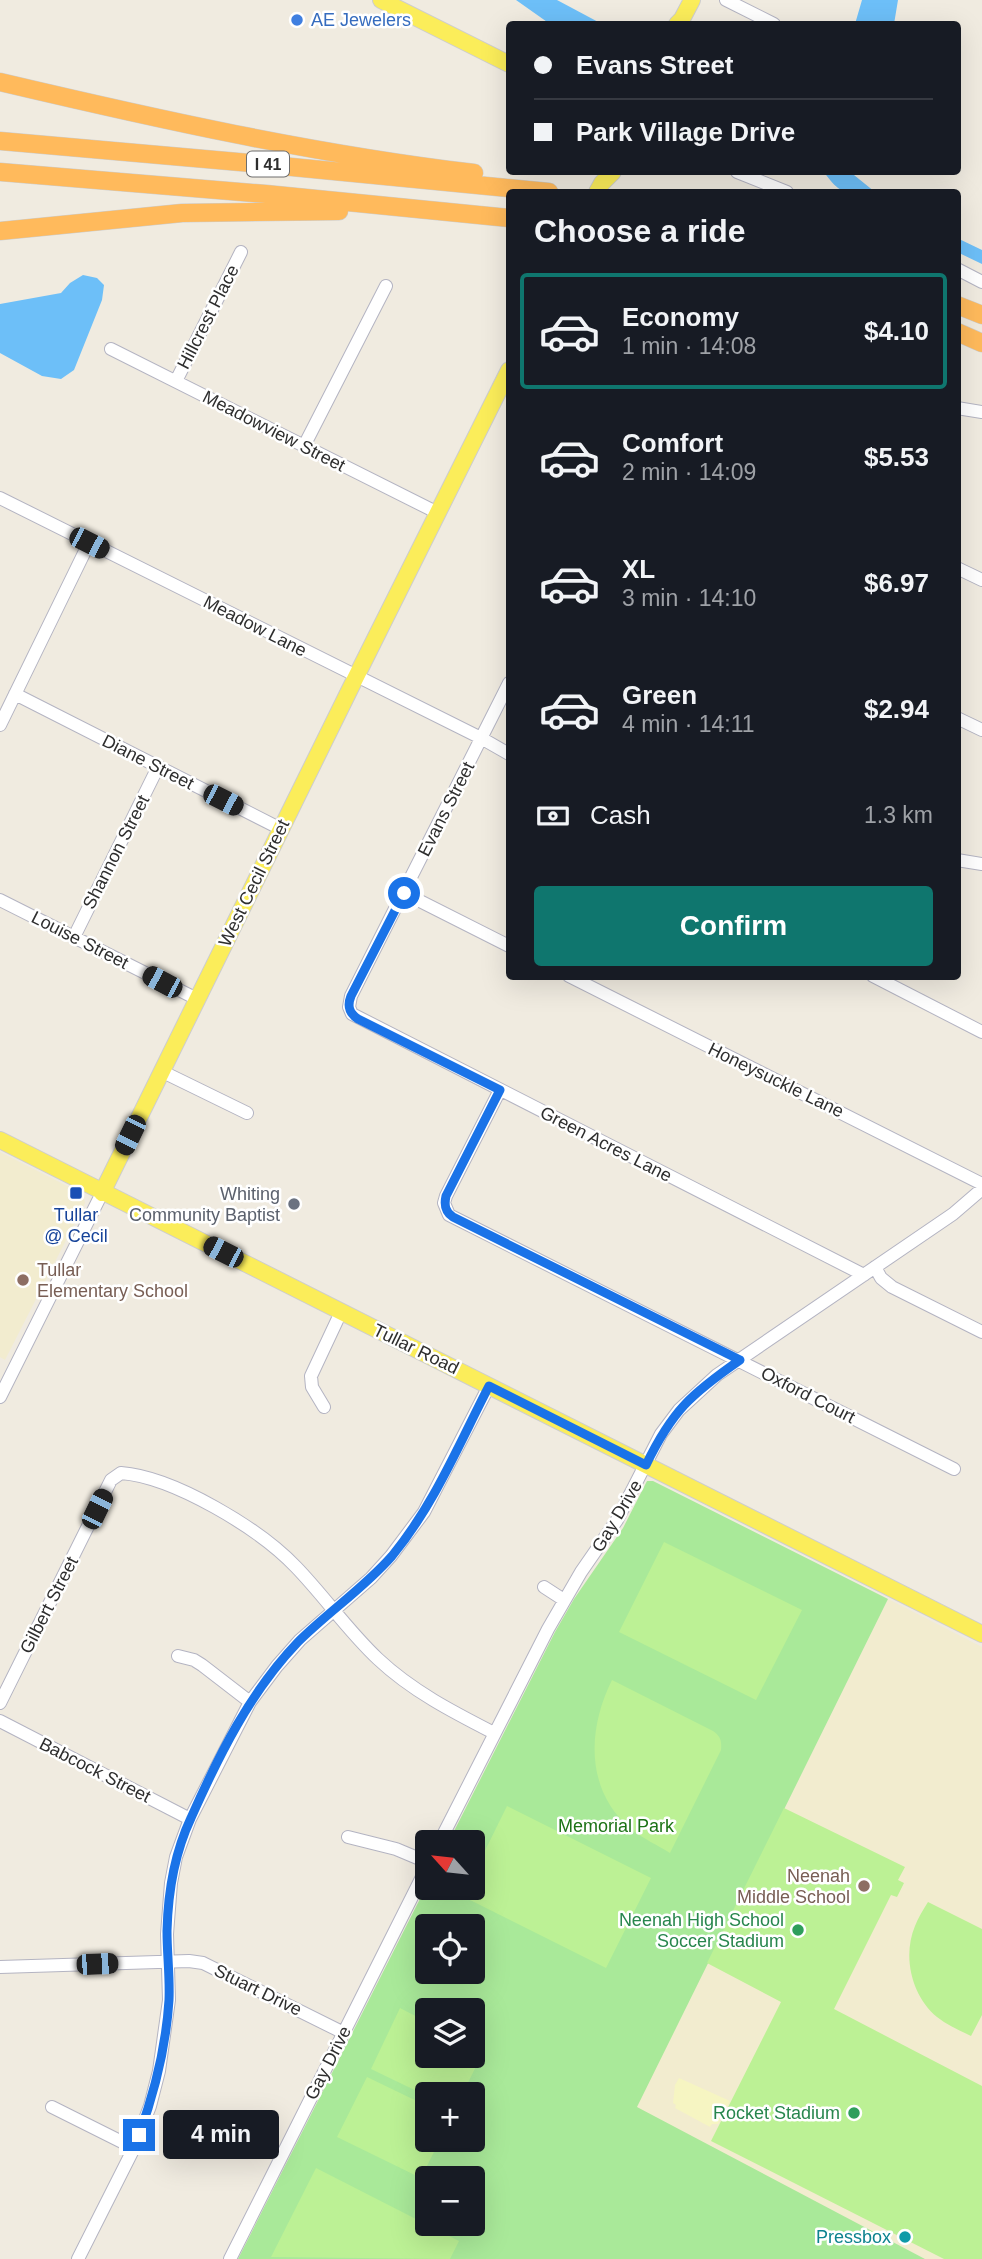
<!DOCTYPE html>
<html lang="en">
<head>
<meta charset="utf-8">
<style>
  :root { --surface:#171b24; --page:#242831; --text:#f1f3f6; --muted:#9ea1a6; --line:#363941; --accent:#0f766e }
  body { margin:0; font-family:Arial,sans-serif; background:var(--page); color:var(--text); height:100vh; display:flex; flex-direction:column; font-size:26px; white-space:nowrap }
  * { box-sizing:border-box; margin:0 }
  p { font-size:23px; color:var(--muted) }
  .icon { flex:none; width:38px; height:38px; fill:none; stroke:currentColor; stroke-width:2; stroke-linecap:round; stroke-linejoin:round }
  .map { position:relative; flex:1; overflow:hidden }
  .sheet { position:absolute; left:506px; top:189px; width:455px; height:791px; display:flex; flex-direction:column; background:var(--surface); border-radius:7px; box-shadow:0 7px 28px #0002 }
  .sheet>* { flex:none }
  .banner { position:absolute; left:506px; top:21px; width:455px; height:154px; border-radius:7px; box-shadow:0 7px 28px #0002; display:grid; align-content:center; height:154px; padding:0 28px; background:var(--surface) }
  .needle { width:46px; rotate:297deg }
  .fabs { position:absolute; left:415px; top:1830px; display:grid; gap:14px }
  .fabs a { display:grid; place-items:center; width:70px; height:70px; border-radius:7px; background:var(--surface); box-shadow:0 7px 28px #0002; font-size:35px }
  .end { position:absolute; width:32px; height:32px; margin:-16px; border:9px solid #1a73e8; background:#fff; box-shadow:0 0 0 4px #fff }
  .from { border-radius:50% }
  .bubble { position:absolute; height:49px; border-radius:7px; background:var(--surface); box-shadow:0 7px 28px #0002; font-size:23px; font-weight:700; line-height:49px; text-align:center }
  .car { position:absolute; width:21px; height:42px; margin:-21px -10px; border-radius:9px; box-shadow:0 0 5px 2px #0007; background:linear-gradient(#222 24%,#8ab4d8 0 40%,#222 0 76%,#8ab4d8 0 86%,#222 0) }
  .banner b { display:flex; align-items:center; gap:24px; height:66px; font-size:26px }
  .banner b+b { border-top:2px solid var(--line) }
  .banner i { width:18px; height:18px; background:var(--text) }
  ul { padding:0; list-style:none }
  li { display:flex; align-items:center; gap:21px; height:116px; margin:0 14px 10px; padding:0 14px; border:4px solid transparent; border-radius:7px }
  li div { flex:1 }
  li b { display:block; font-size:26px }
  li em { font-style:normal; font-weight:700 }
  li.active { border-color:var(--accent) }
  li>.icon { width:63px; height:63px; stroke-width:1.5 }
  h2 { padding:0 28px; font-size:32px; line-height:84px }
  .pay { display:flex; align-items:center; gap:18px; height:77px; padding:0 28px; font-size:26px }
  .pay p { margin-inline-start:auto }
  .button { display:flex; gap:14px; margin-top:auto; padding:14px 28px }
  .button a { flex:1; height:80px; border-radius:7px; background:var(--accent); color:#fff; font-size:28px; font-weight:700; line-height:80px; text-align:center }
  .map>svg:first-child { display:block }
  .education { fill:#f2eccf }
  .green { fill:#a9e999; fill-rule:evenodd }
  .sand { fill:#f6f5c2 }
  .pitch { fill:#bcf195 }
  .water { fill:#6dbff8 }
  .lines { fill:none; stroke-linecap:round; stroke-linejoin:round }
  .minor-casing { stroke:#b4b4c2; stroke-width:14 }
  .major-casing { stroke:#cdcdcd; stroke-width:18 }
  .highway-casing { stroke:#cdcdcd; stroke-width:19 }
  .minor { stroke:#fff; stroke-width:12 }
  .major { stroke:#fbed5a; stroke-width:16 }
  .highway { stroke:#ffba5c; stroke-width:18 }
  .route { stroke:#1a73e8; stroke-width:9 }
  .shop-dot { fill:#3f7fe0; stroke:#fff; stroke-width:2.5 }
  .transit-dot { fill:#1a4fb4; stroke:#fff; stroke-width:2.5 }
  .worship-dot { fill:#6b7280; stroke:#fff; stroke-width:2.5 }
  .education-dot { fill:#8d6e63; stroke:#fff; stroke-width:2.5 }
  .leisure-dot { fill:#2e9e5b; stroke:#fff; stroke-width:2.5 }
  .culture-dot { fill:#0f9aa8; stroke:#fff; stroke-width:2.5 }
  .labels { text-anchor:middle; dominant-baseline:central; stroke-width:5; stroke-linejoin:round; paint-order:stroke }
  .shield { fill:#fff; stroke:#6d6d6d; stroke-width:2 }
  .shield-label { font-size:16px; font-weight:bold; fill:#2e2e2e }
  .shop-label { font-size:18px; fill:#366cbe; stroke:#fff; text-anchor:start }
  .street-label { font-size:18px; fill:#2e2e2e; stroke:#fff }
  .worship-label { font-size:18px; fill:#5b616d; stroke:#fff; text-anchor:end }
  .transit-label { font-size:18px; fill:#164399; stroke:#fff }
  .education-label { font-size:18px; fill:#785e54; stroke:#fff; text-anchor:start }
  .park-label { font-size:18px; fill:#1c7316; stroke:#fff }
  .leisure-label { font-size:18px; fill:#27864d; stroke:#fff; text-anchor:end }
  .culture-label { font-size:18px; fill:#0d838f; stroke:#fff; text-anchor:end }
</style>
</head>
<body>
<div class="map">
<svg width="982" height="2259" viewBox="0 0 982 2259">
  <rect width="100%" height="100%" fill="#f0ebe0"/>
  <!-- education -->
  <path class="education" d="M0,1152L77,1191L84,1198L85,1203L5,1360L0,1357Z
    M888,1599L982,1647V2259H925L636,2108Z"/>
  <!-- green -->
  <path class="green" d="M647,1481H653L888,1599L637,2107L925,2259H238L427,1885V1888H472V1843H448L555,1632L574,1599L623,1528ZM427,1927H472V1972H427ZM427,2011H472V2056H427ZM427,2095H472V2140H427ZM427,2179H472V2224H427Z"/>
  <!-- sand -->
  <path class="sand" d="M679,2078L730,2101L718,2124H712L710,2127L675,2108L676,2105L673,2103L675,2085Z"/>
  <!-- pitch -->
  <path class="pitch" d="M664,1542L802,1610L756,1700L619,1632Z
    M612,1680L713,1731C720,1736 722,1740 721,1750L670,1853C657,1845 644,1839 632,1830C585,1791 587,1730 612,1680Z
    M507,1806L651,1878L606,1968L462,1896L466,1888H472L473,1875Z
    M784,1808L905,1867L898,1880L904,1883L897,1897L891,1895L834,2009L982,2086V2259H944L711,2141L781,2002L707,1963Z
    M928,1902L982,1929V2015L971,2036C959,2030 947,2025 937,2017C912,1996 902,1957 915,1926C918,1918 923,1910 928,1902Z
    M400,2008L427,2022V2056H472L473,2044L484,2050L462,2095H427V2096L371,2069Z
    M367,2077L427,2106V2140H440L421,2178L337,2137Z
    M316,2168L459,2241L450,2259L271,2257Z"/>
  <!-- water -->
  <path class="water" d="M516,0H557L602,24H550Z
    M862,0H898L894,24H855Z
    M824,172H853L854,175L875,192C846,193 842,197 824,172Z
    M957,238L982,250V264L957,252Z
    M83,275L97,278L104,285L102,300L74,370L61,379L42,376L0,353V304L61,293L70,283Z"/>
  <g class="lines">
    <defs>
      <path id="minor" d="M726,0L774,24
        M737,172L787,192
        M957,269L982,282
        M111,349L438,513
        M176,381L241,252
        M957,408L982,412
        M304,446L386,286
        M0,498L481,738L509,754
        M957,568L982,580
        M509,683L351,996L349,1007L352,1014L864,1275
        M15,694L281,829
        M957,718L982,730
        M0,725L89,543
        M957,860L982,864
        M404,893L509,946
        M0,900L197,999
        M74,937L158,767
        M569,976L982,1184
        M873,976L982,1032
        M161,1071L247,1113
        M500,1090L446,1196L444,1203L449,1215L954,1469
        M875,1267L881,1278L892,1287L982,1332
        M0,1397L102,1193
        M324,1407L312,1387L311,1376L341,1312
        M544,1587L564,1600
        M178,1656L194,1660L202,1665L250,1702
        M0,1703L111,1480L121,1473C174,1477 260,1529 296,1567C325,1597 348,1631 378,1659C412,1691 453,1712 494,1733
        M0,1721L190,1819
        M348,1837L396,1849L427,1862
        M439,1843L548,1629L581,1572L617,1520L661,1434L679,1410L717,1375L953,1214L982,1189
        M0,1967L189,1961L203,1963L344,2033
        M52,2107L134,2148
        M78,2259L134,2148L150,2106L159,2071L169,2000L167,1934L171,1883L176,1857L190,1819L250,1702L277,1666L300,1640L371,1578L391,1556L424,1512L489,1386
        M230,2259L427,1867"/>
      <path id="major" d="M381,0L509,64
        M677,24L682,19L692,0
        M597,192L602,183L613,172
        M0,1140L982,1634
        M102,1193L350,689L509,370"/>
      <path id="highway" d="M0,82C157,119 314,154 474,173
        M0,141L261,164L549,192
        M0,172L266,194L509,218
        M0,231L182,213L339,211
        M957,305L982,315
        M957,332L982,343"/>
    </defs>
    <!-- minor casing -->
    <use href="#minor" class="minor-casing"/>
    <!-- major casing -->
    <use href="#major" class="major-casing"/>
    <!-- highway casing -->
    <use href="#highway" class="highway-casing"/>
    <!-- minor -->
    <use href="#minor" class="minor"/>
    <!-- major -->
    <use href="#major" class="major"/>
    <!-- highway -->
    <use href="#highway" class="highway"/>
  </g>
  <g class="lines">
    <!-- route -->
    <path class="route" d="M139,2135C155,2091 166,2047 169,2000C170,1977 167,1954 167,1931C168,1892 174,1854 191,1818C219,1755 250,1692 298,1642C328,1612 364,1588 392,1556C434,1505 459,1444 489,1386L646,1465C672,1411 691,1394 740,1360L453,1217C445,1212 444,1205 446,1196L500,1090L358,1019C349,1013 347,1006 351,996L404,893"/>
  </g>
  <!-- markers -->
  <circle class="shop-dot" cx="297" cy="20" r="7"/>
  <rect class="transit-dot" x="69" y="1186" width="14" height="14" rx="3.5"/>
  <circle class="worship-dot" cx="294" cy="1204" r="7"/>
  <g class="education-dot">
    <circle cx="23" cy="1280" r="7"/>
    <circle cx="864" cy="1886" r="7"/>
  </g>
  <g class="leisure-dot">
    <circle cx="798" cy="1930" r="7"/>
    <circle cx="854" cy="2113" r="7"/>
  </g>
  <circle class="culture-dot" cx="905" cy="2237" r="7"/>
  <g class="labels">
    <!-- shield labels -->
    <rect class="shield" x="247" y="151.5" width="42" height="25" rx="5"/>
    <g class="shield-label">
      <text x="268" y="164">I 41</text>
    </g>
    <!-- shop labels -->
    <g class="shop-label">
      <text x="311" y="20">AE Jewelers</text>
    </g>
    <!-- street labels -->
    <g class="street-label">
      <text transform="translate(208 317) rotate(-63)">Hillcrest Place</text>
      <text transform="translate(274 431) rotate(27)">Meadowview Street</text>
      <text transform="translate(255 626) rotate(27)">Meadow Lane</text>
      <text transform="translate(148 762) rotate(27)">Diane Street</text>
      <text transform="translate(446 809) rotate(-63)">Evans Street</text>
      <text transform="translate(116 852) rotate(-63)">Shannon Street</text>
      <text transform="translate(254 883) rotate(-64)">West Cecil Street</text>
      <text transform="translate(80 940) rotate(27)">Louise Street</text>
      <text transform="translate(776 1080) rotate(26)">Honeysuckle Lane</text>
      <text transform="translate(606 1144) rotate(27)">Green Acres Lane</text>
      <text transform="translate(416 1349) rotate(26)">Tullar Road</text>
      <text transform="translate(808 1395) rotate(27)">Oxford Court</text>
      <text transform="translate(617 1516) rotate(-59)">Gay Drive</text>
      <text transform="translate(49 1605) rotate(-63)">Gilbert Street</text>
      <text transform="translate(95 1770) rotate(27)">Babcock Street</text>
      <text transform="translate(258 1990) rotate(26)">Stuart Drive</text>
      <text transform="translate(328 2063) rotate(-63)">Gay Drive</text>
    </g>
    <!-- worship labels -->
    <g class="worship-label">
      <text x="280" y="1194">Whiting<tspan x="280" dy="21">Community Baptist</tspan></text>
    </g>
    <!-- transit labels -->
    <g class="transit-label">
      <text x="76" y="1215">Tullar<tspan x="76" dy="21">@ Cecil</tspan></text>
    </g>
    <!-- education labels -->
    <g class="education-label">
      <text x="37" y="1270">Tullar<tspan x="37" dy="21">Elementary School</tspan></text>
      <text x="850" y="1876" text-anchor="end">Neenah<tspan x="850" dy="21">Middle School</tspan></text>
    </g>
    <!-- park labels -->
    <g class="park-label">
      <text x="616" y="1826">Memorial Park</text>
    </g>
    <!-- leisure labels -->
    <g class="leisure-label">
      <text x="784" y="1920">Neenah High School<tspan x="784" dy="21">Soccer Stadium</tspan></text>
      <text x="840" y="2113">Rocket Stadium</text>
    </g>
    <!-- culture labels -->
    <g class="culture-label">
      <text x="891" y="2237">Pressbox</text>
    </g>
  </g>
</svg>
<div class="fabs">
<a><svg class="needle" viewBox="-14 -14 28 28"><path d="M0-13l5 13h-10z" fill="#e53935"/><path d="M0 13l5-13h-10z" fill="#9ea1a6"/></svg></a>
<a><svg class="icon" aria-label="locate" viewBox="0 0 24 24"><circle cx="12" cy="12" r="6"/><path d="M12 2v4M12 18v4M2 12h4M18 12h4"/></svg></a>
<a><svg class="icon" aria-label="layers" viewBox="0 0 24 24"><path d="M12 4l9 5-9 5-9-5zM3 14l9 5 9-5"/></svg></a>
<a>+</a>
<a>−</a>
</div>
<i class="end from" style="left:404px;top:893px"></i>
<i class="end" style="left:139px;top:2135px"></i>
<div class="bubble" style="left:163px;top:2110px;width:116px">4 min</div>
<i class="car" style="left:89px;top:543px;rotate:117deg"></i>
<i class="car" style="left:223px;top:800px;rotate:117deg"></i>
<i class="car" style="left:162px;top:982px;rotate:298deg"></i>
<i class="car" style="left:130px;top:1135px;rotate:206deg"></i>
<i class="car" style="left:223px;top:1252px;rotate:297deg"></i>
<i class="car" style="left:97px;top:1509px;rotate:26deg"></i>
<i class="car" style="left:97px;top:1964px;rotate:88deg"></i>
<div class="banner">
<b><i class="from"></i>Evans Street</b>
<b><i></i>Park Village Drive</b>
</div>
<section class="sheet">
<h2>Choose a ride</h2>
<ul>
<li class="active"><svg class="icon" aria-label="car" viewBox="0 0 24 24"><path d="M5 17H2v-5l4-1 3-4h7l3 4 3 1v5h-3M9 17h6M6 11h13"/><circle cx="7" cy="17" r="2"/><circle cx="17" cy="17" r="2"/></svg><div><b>Economy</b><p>1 min · 14:08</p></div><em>$4.10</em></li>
<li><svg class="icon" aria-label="car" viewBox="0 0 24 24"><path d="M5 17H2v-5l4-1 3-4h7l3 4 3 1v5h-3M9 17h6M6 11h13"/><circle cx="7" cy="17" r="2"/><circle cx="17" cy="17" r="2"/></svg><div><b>Comfort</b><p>2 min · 14:09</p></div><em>$5.53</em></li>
<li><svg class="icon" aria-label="car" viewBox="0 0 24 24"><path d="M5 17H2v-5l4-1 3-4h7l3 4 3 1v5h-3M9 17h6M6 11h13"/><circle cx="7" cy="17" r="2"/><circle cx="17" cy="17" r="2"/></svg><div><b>XL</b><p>3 min · 14:10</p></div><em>$6.97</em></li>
<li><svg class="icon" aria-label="car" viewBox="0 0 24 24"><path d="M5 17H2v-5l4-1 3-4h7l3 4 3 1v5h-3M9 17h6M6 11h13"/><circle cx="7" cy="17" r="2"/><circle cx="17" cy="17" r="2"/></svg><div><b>Green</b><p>4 min · 14:11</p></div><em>$2.94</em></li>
</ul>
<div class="pay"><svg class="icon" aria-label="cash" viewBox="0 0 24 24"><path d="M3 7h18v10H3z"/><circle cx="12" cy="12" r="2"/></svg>Cash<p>1.3 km</p></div>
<div class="button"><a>Confirm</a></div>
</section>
</div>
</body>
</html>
